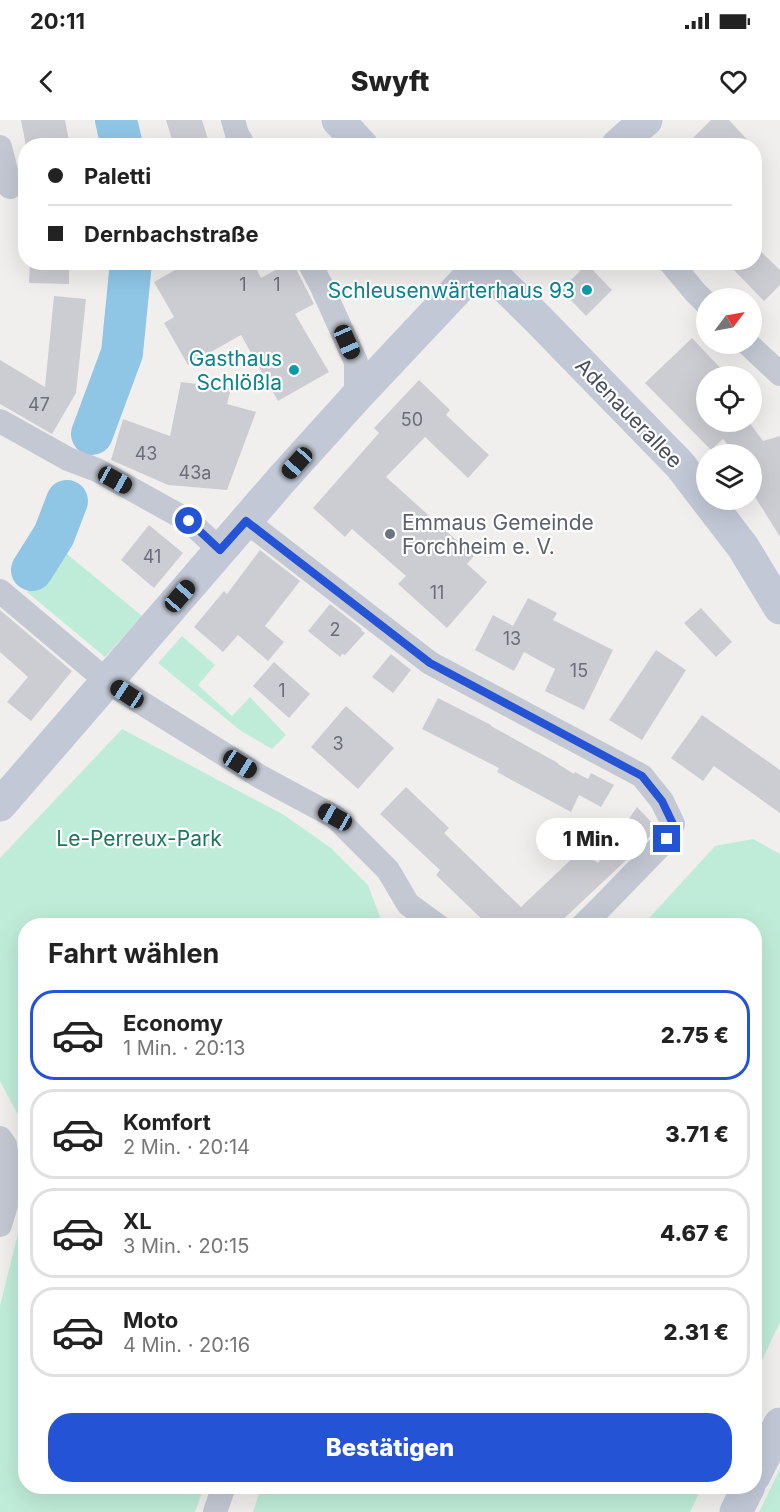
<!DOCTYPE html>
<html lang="de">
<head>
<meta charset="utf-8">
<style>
  :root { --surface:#fff; --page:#f2f2f2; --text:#222; --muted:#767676; --line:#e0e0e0; --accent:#2454d5 }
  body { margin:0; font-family:Inter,sans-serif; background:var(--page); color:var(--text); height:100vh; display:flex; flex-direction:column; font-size:22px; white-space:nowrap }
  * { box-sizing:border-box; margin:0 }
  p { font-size:20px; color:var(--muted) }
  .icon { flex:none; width:33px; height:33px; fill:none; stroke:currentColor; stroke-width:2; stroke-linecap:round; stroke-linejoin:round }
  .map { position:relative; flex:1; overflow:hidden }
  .panel { position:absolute; left:18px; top:798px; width:744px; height:576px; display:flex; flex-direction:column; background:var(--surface); border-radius:24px; box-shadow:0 6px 24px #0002 }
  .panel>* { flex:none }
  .top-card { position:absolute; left:18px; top:18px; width:744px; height:132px; border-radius:24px; box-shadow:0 6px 24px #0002; display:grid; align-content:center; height:132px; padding:0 30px; background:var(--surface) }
  .needle { width:39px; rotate:58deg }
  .tools { position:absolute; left:696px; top:168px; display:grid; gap:12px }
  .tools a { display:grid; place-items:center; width:66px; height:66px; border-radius:50%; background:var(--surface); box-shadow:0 6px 24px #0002; font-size:30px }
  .end { position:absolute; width:27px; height:27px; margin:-14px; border:8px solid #2454d5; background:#fff; box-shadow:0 0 0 3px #fff }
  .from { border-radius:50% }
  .bubble { position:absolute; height:42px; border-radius:21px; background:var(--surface); box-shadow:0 6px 24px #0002; font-size:20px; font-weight:800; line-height:42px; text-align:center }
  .car { position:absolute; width:18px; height:36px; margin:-18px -9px; border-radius:8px; box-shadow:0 0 4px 2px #0007; background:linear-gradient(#222 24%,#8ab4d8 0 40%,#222 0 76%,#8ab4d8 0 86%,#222 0) }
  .top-card b { display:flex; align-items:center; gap:21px; height:57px; font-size:22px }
  .top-card b+b { border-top:2px solid var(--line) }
  .top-card i { width:15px; height:15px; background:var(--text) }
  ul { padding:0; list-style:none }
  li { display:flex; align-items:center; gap:18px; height:90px; margin:0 12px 9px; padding:0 18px; border:3px solid var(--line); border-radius:24px }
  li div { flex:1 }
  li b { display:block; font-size:22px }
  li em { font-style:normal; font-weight:800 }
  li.active { border-color:var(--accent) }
  li>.icon { width:54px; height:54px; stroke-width:1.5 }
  h2 { padding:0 30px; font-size:27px; line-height:72px }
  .button { display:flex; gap:12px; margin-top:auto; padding:12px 30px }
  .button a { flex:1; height:69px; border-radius:24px; background:var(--accent); color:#fff; font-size:24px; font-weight:800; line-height:69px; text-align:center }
  .status { display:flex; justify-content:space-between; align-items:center; height:42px; padding:0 30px; background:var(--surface); direction:ltr }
  .status svg { height:16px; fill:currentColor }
  header { display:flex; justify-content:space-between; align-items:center; height:78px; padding:0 30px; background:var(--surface); font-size:27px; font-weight:800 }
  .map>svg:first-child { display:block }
  .green { fill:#bfecd8 }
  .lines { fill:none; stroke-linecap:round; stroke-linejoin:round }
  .river { stroke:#8fc6e6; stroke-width:42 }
  .building { fill:#cccdd3 }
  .street { stroke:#c3c8d3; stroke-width:24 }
  .secondary { stroke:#c2c8d6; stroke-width:33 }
  .route { stroke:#2454d5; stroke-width:8 }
  .culture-dot { fill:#0f9aa8; stroke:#fff; stroke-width:2 }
  .worship-dot { fill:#6b7280; stroke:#fff; stroke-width:2 }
  .labels { text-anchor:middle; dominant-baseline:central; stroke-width:4.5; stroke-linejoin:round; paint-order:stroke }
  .number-label { font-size:18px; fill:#696e79 }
  .culture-label { font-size:21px; fill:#0d838f; stroke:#fff; text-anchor:end }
  .street-label { font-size:21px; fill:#484e5b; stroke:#fff }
  .worship-label { font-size:21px; fill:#5b616d; stroke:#fff; text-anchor:start }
  .park-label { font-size:21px; fill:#1d7859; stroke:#fff }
</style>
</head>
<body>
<div class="status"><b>20:11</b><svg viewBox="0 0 49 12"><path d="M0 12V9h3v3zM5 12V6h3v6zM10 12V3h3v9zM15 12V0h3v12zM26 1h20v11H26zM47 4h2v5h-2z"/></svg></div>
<header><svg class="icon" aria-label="back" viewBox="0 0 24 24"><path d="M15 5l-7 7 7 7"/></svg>Swyft<svg class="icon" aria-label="heart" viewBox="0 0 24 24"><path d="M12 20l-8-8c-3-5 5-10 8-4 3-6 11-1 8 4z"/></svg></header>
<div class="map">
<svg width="780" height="1392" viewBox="0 0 780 1392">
  <rect width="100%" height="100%" fill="#f1efee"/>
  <!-- green -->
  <path class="green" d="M61,429L142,496L105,537L27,472Z
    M182,516L215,545L198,565L232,596L250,577L286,615L272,629L241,611L158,543Z
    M122,609L284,695L331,728L368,765L383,805L26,806L25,1008L0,961V738Z
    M753,719L780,734V1202L755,1255L754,806L641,805L651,796L715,726Z
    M25,1085L26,1366L204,1367L195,1392H0V1186Z
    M780,1349V1392H759Z
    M261,1367V1366L702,1367L690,1392H253Z"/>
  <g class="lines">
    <!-- river -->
    <path class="river" d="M116,0L122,26
      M92,314L122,233L131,142
      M32,450L54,415L67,381"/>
  </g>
  <!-- building -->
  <path class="building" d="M21,0H65L70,26H26Z
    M166,0H202L210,26H174Z
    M711,0H729L753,26H685Z
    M754,125L780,150V165L764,181L726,142H754Z
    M30,142H69V164L29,163Z
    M189,142H253L261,158L290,142H295L296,149L314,184L295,194L329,252L278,281L241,215L188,245L164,203L174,197L154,162Z
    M587,144L612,170L586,196L561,170Z
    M54,176L86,179L76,273L52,314L0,284V240L45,267Z
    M692,218L728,256H706V302H749L763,321L780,316V417L752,372V334H735L723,319L711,330L645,263Z
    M419,260L450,290L446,295L489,335L468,358L425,317L386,357L474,436L467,444L487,462L447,508L398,464L406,456L352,409L345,417L313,388L379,313L374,308Z
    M181,262L231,268L227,284L256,292L227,370L168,365L111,340L123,299L170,316Z
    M149,405L183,433L154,468L121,440Z
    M260,430L300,461L265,506L284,522L268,541L238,515L223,532L194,507L224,471L227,474Z
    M528,478L557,493L553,500L613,530L584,590L545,571L555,549L524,532L514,551L475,530L493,495L513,506Z
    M330,484L362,509L361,510L365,513L345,535L342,534L340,537L308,511Z
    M701,488L732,522L716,537L684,503Z
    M0,490L72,551L31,601L7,582L28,557L0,532Z
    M656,530L686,550L642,620L609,600Z
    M391,534L411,550L393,573L372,557Z
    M274,542L310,574L289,598L253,566Z
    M438,578L491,605V606L558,643V644L574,654L575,652L588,659L591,653L614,665L601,687L579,675L571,692L497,652L499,648L422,609Z
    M346,586L394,628L358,669L311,627Z
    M702,595L780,650V693L714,646L703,661L671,638Z
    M406,667L449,708L444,713L521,787L580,731L598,743L637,687L656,707L655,711L638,729L556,806H489L436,755L440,750L380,694Z"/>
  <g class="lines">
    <!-- street -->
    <path class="street" d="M233,0L237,14L244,26
      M0,27L10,67
      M309,142L322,167L356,242V277
      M670,142L695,172L706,183
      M748,224L780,254
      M0,301L68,339L97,350L189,401L220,430
      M246,401L430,543L642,656L662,681L673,704L667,719L606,782L582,806
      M0,471L108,562L259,656L335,697L388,750L408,784L438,806
      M0,1018L5,1025L11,1068L0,1105
      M215,1392L224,1366"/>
    <!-- secondary -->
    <path class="secondary" d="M338,0L362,26
      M617,26L646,0
      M480,142L538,199L680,345L743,427L780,488
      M0,685L282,359L356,277L483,142
      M754,1356L780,1304
      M736,1392L749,1366"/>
  </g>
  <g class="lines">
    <!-- route -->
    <path class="route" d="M189,401L220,430L246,401L430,543L642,656L662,681L673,704L667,719"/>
  </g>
  <!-- markers -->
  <g class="culture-dot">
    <circle cx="587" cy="170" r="6"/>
    <circle cx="294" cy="250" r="6"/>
  </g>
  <circle class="worship-dot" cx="390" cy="414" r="6"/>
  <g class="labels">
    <!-- number labels -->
    <g class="number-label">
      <text x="243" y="164">1</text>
      <text x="277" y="164">1</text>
      <text x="39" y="284">47</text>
      <text x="412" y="299">50</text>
      <text x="146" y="333">43</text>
      <text x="195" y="352">43a</text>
      <text x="152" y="436">41</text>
      <text x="437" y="472">11</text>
      <text x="335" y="509">2</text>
      <text x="512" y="518">13</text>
      <text x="579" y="550">15</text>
      <text x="282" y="570">1</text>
      <text x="338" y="623">3</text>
    </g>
    <!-- culture labels -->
    <g class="culture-label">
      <text x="575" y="170">Schleusenwärterhaus 93</text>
      <text x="282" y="238">Gasthaus<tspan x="282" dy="24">Schlößla</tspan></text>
    </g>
    <!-- street labels -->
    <g class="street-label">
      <text transform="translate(629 293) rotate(46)">Adenauerallee</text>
    </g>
    <!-- worship labels -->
    <g class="worship-label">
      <text x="402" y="402">Emmaus Gemeinde<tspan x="402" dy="24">Forchheim e. V.</tspan></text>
    </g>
    <!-- park labels -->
    <g class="park-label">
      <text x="139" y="718">Le-Perreux-Park</text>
    </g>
  </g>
</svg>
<div class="tools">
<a><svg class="needle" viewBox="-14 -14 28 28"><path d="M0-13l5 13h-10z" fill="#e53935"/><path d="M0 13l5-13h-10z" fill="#767676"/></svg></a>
<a><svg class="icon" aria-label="locate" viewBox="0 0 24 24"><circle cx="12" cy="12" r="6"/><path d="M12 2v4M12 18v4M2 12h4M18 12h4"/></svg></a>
<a><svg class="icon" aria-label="layers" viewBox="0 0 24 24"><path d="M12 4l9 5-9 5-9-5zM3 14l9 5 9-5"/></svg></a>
</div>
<i class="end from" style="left:189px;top:401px"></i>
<i class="end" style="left:667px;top:719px"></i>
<div class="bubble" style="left:536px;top:698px;width:111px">1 Min.</div>
<i class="car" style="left:347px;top:222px;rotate:156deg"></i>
<i class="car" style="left:297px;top:343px;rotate:222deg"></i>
<i class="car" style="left:115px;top:360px;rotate:119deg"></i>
<i class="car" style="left:180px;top:476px;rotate:41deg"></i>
<i class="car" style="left:127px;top:574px;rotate:303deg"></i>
<i class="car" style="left:240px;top:644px;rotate:122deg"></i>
<i class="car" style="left:335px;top:697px;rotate:299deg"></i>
<div class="top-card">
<b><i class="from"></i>Paletti</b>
<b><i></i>Dernbachstraße</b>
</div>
<section class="panel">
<h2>Fahrt wählen</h2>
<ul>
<li class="active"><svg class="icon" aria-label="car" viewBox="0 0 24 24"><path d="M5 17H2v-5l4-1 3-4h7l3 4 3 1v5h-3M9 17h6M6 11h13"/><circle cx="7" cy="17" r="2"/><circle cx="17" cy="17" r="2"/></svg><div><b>Economy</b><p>1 Min. · 20:13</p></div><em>2.75 €</em></li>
<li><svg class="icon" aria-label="car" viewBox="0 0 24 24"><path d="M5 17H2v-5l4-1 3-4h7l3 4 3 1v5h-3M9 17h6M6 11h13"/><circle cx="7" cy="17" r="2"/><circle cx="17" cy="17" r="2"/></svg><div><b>Komfort</b><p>2 Min. · 20:14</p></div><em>3.71 €</em></li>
<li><svg class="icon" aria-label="car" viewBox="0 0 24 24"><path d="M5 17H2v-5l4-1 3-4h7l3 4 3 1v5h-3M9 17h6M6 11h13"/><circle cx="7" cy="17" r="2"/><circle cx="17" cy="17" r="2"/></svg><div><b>XL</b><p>3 Min. · 20:15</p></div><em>4.67 €</em></li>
<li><svg class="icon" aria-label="car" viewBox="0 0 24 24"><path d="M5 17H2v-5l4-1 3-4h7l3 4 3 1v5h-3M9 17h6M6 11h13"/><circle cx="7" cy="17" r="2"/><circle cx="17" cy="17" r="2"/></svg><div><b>Moto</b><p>4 Min. · 20:16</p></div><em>2.31 €</em></li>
</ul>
<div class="button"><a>Bestätigen</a></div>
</section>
</div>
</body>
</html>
